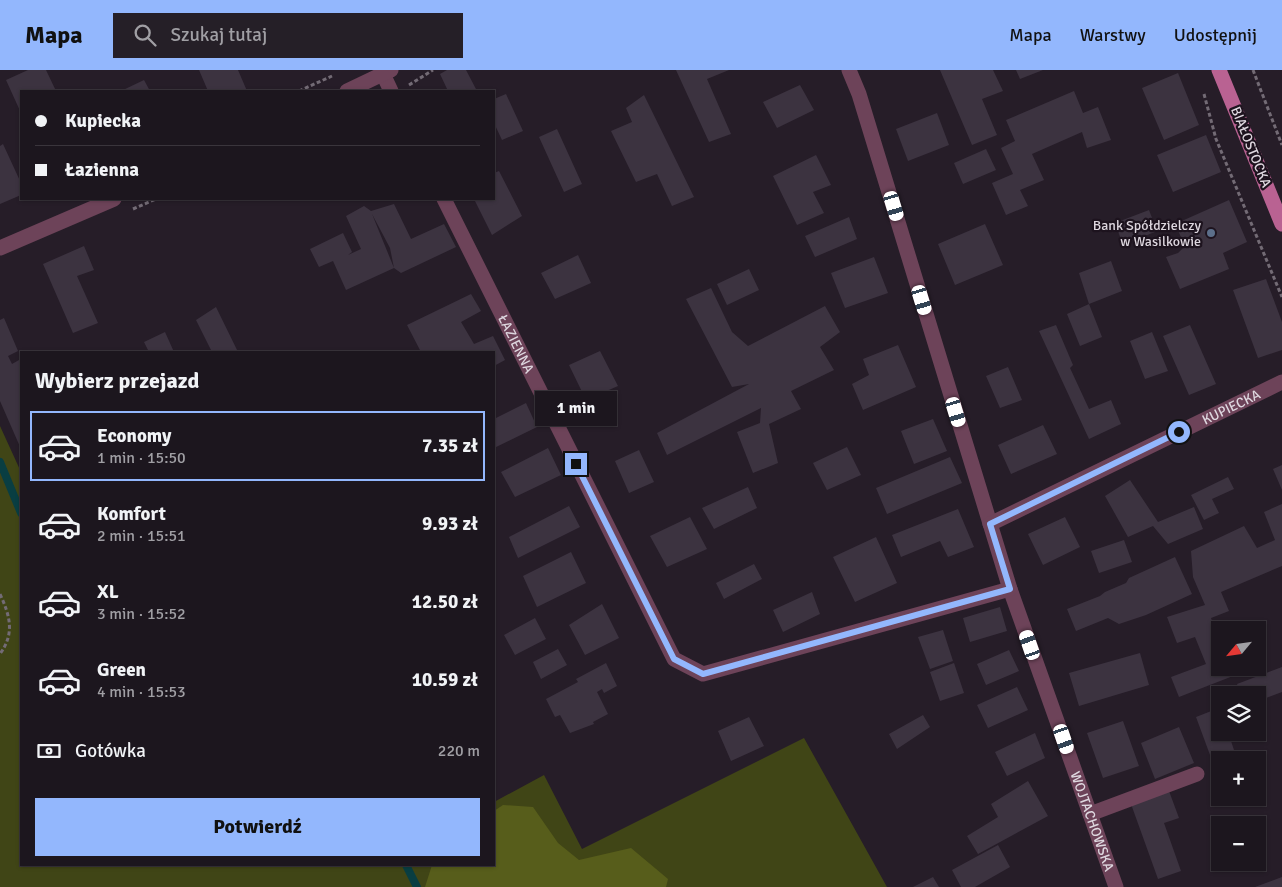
<!DOCTYPE html>
<html lang="pl">
<head>
<meta charset="utf-8">
<style>
  :root { --surface:#1c161e; --page:#251f27; --text:#f1f3f6; --muted:#a09fa4; --line:#3a353c; --accent:#93b7fd }
  body { margin:0; font-family:Signika,sans-serif; background:var(--page); color:var(--text); height:100vh; display:flex; flex-direction:column; font-size:19px; white-space:nowrap }
  * { box-sizing:border-box; margin:0 }
  p { font-size:16px; color:var(--muted) }
  .icon { flex:none; width:28px; height:28px; fill:none; stroke:currentColor; stroke-width:2; stroke-linecap:round; stroke-linejoin:round }
  .map { position:relative; flex:1; overflow:hidden }
  .drawer { position:absolute; left:20px; top:281px; width:475px; height:515px; display:flex; flex-direction:column; background:var(--surface); border-radius:0px; box-shadow:0 1px 4px #0004,0 0 0 1px var(--line) }
  .drawer>* { flex:none }
  .banner { position:absolute; left:20px; top:20px; width:475px; height:110px; border-radius:0px; box-shadow:0 1px 4px #0004,0 0 0 1px var(--line); display:grid; align-content:center; height:110px; padding:0 15px; background:var(--surface) }
  .needle { width:32px; rotate:241deg }
  .buttons { position:absolute; left:1211px; top:551px; display:grid; gap:10px }
  .buttons a { display:grid; place-items:center; width:55px; height:55px; border-radius:0px; background:var(--surface); box-shadow:0 1px 4px #0004,0 0 0 1px var(--line); font-size:25px }
  .end { position:absolute; width:22px; height:22px; margin:-11px; border:6px solid #93b7fd; background:#111; box-shadow:0 0 0 2px #111 }
  .from { border-radius:50% }
  .bubble { position:absolute; height:35px; border-radius:0px; background:var(--surface); box-shadow:0 1px 4px #0004,0 0 0 1px var(--line); font-size:16px; font-weight:800; line-height:35px; text-align:center }
  .car { position:absolute; width:15px; height:30px; margin:-15px -8px; border-radius:6px; box-shadow:0 0 4px 1px #0007; background:linear-gradient(#fff 24%,#345 0 40%,#fff 0 76%,#345 0 86%,#fff 0) }
  .banner b { display:flex; align-items:center; gap:18px; height:48px; font-size:19px }
  .banner b+b { border-top:1px solid var(--line) }
  .banner i { width:12px; height:12px; background:var(--text) }
  ul { padding:0; list-style:none }
  li { display:flex; align-items:center; gap:15px; height:70px; margin:0 10px 8px; padding:0 5px; border:2px solid transparent; border-radius:0px }
  li div { flex:1 }
  li b { display:block; font-size:19px }
  li em { font-style:normal; font-weight:800 }
  li.current { border-color:var(--accent) }
  li>.icon { width:45px; height:45px; stroke-width:1.5 }
  h2 { padding:0 15px; font-size:22px; line-height:60px }
  .pay { display:flex; align-items:center; gap:12px; height:55px; padding:0 15px; font-size:19px }
  .pay p { margin-inline-start:auto }
  .primary-button { display:flex; gap:10px; margin-top:auto; padding:10px 15px }
  .primary-button a { flex:1; height:58px; border-radius:0px; background:var(--accent); color:#111; font-size:20px; font-weight:800; line-height:58px; text-align:center }
  header { display:flex; align-items:center; gap:30px; box-sizing:border-box; height:70px; padding:0 25px; background:var(--accent); color:#111 }
  header strong { font-size:24px }
  nav { display:flex; gap:28px; margin-inline-start:auto; font-size:18px }
  .search { width:350px; height:45px; background:var(--page); display:flex; align-items:center; gap:12px; box-sizing:border-box; padding:0 18px; border-radius:0px; color:var(--muted); font-size:19px }
  .map>svg:first-child { display:block }
  .green { fill:#404516 }
  .forest { fill:#575d1b }
  .lines { fill:none; stroke-linecap:round; stroke-linejoin:round }
  .stream { stroke:#093e42; stroke-width:8 }
  .building { fill:#3c3340 }
  .path { stroke:#736b75; stroke-width:3; stroke-dasharray:4 2.5; stroke-linecap:butt }
  .minor { stroke:#6d4359; stroke-width:15 }
  .major { stroke:#b96292; stroke-width:15 }
  .route { stroke:#93b7fd; stroke-width:6 }
  .service-dot { fill:#5c6f8a; stroke:#1d131e; stroke-width:2 }
  .labels { text-anchor:middle; dominant-baseline:central; stroke-width:4.5; stroke-linejoin:round; paint-order:stroke }
  .street-label { font-size:14px; fill:#ded7df; stroke:#1d131e }
  .poi-label { font-size:14px; fill:#ded7df; stroke:#1d131e; text-anchor:end }
</style>
</head>
<body>
<header>
<strong>Mapa</strong>
<div class="search"><svg class="icon" aria-label="search" viewBox="0 0 24 24"><circle cx="10" cy="10" r="6"/><path d="M15 15l6 6"/></svg>Szukaj tutaj</div>
<nav><a>Mapa</a><a>Warstwy</a><a>Udostępnij</a></nav>
</header>
<div class="map">
<svg width="1282" height="817" viewBox="0 0 1282 817">
  <rect width="100%" height="100%" fill="#261d28"/>
  <!-- green -->
  <path class="green" d="M0,356L21,402V795H494V732L544,705L582,779L804,668L887,817H0Z"/>
  <!-- forest -->
  <path class="forest" d="M503,735L533,737L558,773L579,790L631,778L668,809L666,817H425L432,795H494V741Z"/>
  <g class="lines">
    <!-- stream -->
    <path class="stream" d="M0,392L21,443
      M406,795L417,817"/>
  </g>
  <!-- building -->
  <path class="building" d="M28,0H46L56,21H21V43L6,10Z
    M199,0H238L247,21H208Z
    M447,0H466L477,21H448L440,4Z
    M676,0H729L707,9L731,64L709,72Z
    M940,0H993L1003,21L982,29L997,65L972,75Z
    M1016,0H1043L1020,9Z
    M1178,3L1199,55L1164,70L1142,18Z
    M144,10L150,21H121Z
    M800,15L814,40L777,58L763,32Z
    M1074,21L1083,43L1098,37L1111,70L1087,78L1082,62L1032,84L1044,110L1020,120L1028,136L1006,145L992,113L1013,104L1001,78L1015,71L1006,50Z
    M506,24L523,61L502,70L494,53V29Z
    M644,25L694,127L672,136L657,104L636,112L611,61L632,52L626,38Z
    M937,43L949,75L908,91L896,59Z
    M557,59L582,114L564,122L539,67Z
    M1206,65L1221,102L1173,122L1157,85Z
    M3,74L21,113V125L0,134V76Z
    M986,79L996,100L963,114L954,93Z
    M816,85L831,115L813,122L824,143L797,155L773,106Z
    M499,101L522,146L492,165L474,129H494V103Z
    M1229,130L1247,172L1223,183L1229,199L1180,219L1166,187L1178,183L1185,176L1175,154Z
    M394,134L411,169L444,154L456,177L401,203L394,198L390,178L372,144L394,198L346,220L333,191L319,197L310,179L343,163L352,182L348,185L361,179L346,146L364,136L371,141Z
    M1149,140L1157,161L1123,175L1115,153Z
    M849,147L857,169L815,187L805,166Z
    M985,154L1003,195L955,215L938,174Z
    M84,176L94,200L77,206L98,253L73,263L43,194Z
    M578,185L591,213L555,229L541,203Z
    M874,187L888,223L845,238L831,203Z
    M1111,191L1122,221L1089,234L1079,203Z
    M749,199L759,220L727,235L717,214Z
    M1266,209L1282,252V280L1258,288L1233,220Z
    M711,218L732,262L748,276L825,236L840,262L820,277L834,300L791,321L801,339L769,354L778,393L753,403L737,362L760,353L761,338L667,385L657,363L749,314L732,317L686,229Z
    M471,224L481,241L461,252L474,274L493,266L505,290L494,296V282H421L407,255Z
    M1089,234L1102,267L1080,276L1067,244Z
    M216,237L238,282H212L196,250Z
    M4,248L18,281L8,286L12,294L19,290L21,296V379L0,331V250Z
    M1056,255L1073,295L1070,298L1089,339L1111,330L1121,354L1089,369L1039,261Z
    M1190,255L1216,314L1189,325L1163,266Z
    M165,262L174,282H149L144,272Z
    M1152,262L1168,301L1145,309L1130,271Z
    M898,275L916,317L863,340L852,314L869,305L863,289Z
    M600,281L618,316L586,330L569,295Z
    M1008,297L1022,330L1000,338L986,306Z
    M526,333L537,357L494,378V349Z
    M933,349L947,381L914,394L901,361Z
    M1043,355L1057,384L1011,404L998,375Z
    M847,377L861,405L827,420L813,393Z
    M548,378L561,405L515,427L501,402Z
    M639,380L654,412L629,423L615,391Z
    M950,387L962,413L887,444L876,418Z
    M1282,395V420L1273,399Z
    M1228,407L1234,419L1212,429L1219,443L1204,450L1191,425Z
    M1130,410L1158,452L1194,437L1203,459L1168,474L1153,456L1128,467L1105,426Z
    M748,417L757,438L714,459L702,438Z
    M1282,434V496L1221,522L1229,541L1211,548L1215,560L1237,551L1241,560H1220V598H1230L1233,606L1179,627L1171,607L1206,594L1195,567L1177,573L1167,547L1205,535L1193,507L1191,481L1244,456L1257,478L1275,470L1264,442Z
    M569,436L580,457L518,488L509,467Z
    M958,439L974,477L948,487L940,471L901,487L892,465Z
    M690,447L707,479L667,497L650,466Z
    M1065,447L1080,477L1043,495L1028,464Z
    M876,467L897,513L855,532L833,487Z
    M1124,470L1132,492L1099,503L1091,481Z
    M571,482L586,513L537,537L523,506Z
    M1175,487L1192,524L1146,545L1119,554L1108,548L1076,561L1067,539L1100,526L1105,522L1126,513L1129,508Z
    M754,494L762,509L724,529L716,513Z
    M812,522L820,544L783,562L773,540Z
    M602,534L619,568L585,585L569,555Z
    M1000,537L1007,561L970,572L963,548Z
    M535,548L546,569L515,585L504,565Z
    M943,560L953,591L930,599L918,567Z
    M558,579L567,595L541,609L533,592Z
    M1009,580L1019,601L986,615L977,594Z
    M1140,583L1149,615L1079,636L1069,603Z
    M606,593L617,616L604,623L602,619L597,622L608,644L593,652L594,654L570,663L560,645L555,647L546,629L578,612L576,609Z
    M954,593L964,623L940,631L930,602Z
    M1282,597V622L1258,631V625H1241L1237,614Z
    M1017,617L1028,640L988,658L977,635Z
    M1219,638L1220,662H1228L1236,686L1248,681L1252,690H1220V712L1196,647Z
    M923,645L930,657L897,679L889,664Z
    M749,647L764,676L731,691L718,661Z
    M1123,651L1139,696L1103,708L1087,663Z
    M1179,657L1194,693L1155,709L1141,673Z
    M1035,663L1045,688L1007,706L995,682Z
    M1028,711L1048,746L978,784L967,766L998,747L991,734Z
    M1169,721L1179,748L1164,753L1181,801L1158,809L1131,734Z
    M998,775L1010,797L975,817H961L952,800Z
    M933,807L939,817H913Z
    M1282,807V817H1255Z"/>
  <g class="lines">
    <!-- path -->
    <path class="path" d="M1253,0L1282,75
      M409,15L433,0
      M299,21L332,6
      M1204,24L1216,69L1282,227
      M133,139L156,129
      M0,524C10,546 15,563 0,584"/>
    <!-- minor -->
    <g class="minor">
      <path id="s1" d="M849,0L859,24L1010,519L1116,817"/>
      <path d="M383,4L391,21"/>
      <path d="M347,21L391,0"/>
      <path id="s2" d="M444,129L674,589L703,604L1010,519"/>
      <path d="M0,178L114,129"/>
      <path id="s3" d="M990,454L1282,312"/>
      <path d="M1090,744L1197,704"/>
    </g>
    <!-- major -->
    <path class="major" d="M1219,0L1282,154"/>
  </g>
  <g class="lines">
    <!-- route -->
    <path class="route" d="M576,394L674,589L703,604L1010,519L990,454L1179,362"/>
  </g>
  <!-- markers -->
  <circle class="service-dot" cx="1211" cy="163" r="5"/>
  <g class="labels">
    <!-- street labels -->
    <g class="street-label">
      <text transform="translate(1251 77) rotate(68)">BIAŁOSTOCKA</text>
      <text stroke="none"><textPath href="#s2" startOffset="162">ŁAZIENNA</textPath></text>
      <text stroke="none"><textPath href="#s3" startOffset="268">KUPIECKA</textPath></text>
      <text stroke="none"><textPath href="#s1" startOffset="790">WOJTACHOWSKA</textPath></text>
    </g>
    <!-- poi labels -->
    <g class="poi-label">
      <text x="1201" y="155">Bank Spółdzielczy<tspan x="1201" dy="16">w Wasilkowie</tspan></text>
    </g>
  </g>
</svg>
<div class="buttons">
<a><svg class="needle" viewBox="-14 -14 28 28"><path d="M0-13l5 13h-10z" fill="#e53935"/><path d="M0 13l5-13h-10z" fill="#a09fa4"/></svg></a>
<a><svg class="icon" aria-label="layers" viewBox="0 0 24 24"><path d="M12 4l9 5-9 5-9-5zM3 14l9 5 9-5"/></svg></a>
<a>+</a>
<a>−</a>
</div>
<i class="end from" style="left:1179px;top:362px"></i>
<i class="end" style="left:576px;top:394px"></i>
<div class="bubble" style="left:535px;top:321px;width:82px">1 min</div>
<i class="car" style="left:894px;top:136px;rotate:163deg"></i>
<i class="car" style="left:922px;top:230px;rotate:163deg"></i>
<i class="car" style="left:956px;top:342px;rotate:163deg"></i>
<i class="car" style="left:1030px;top:575px;rotate:341deg"></i>
<i class="car" style="left:1064px;top:669px;rotate:161deg"></i>
<div class="banner">
<b><i class="from"></i>Kupiecka</b>
<b><i></i>Łazienna</b>
</div>
<section class="drawer">
<h2>Wybierz przejazd</h2>
<ul>
<li class="current"><svg class="icon" aria-label="car" viewBox="0 0 24 24"><path d="M5 17H2v-5l4-1 3-4h7l3 4 3 1v5h-3M9 17h6M6 11h13"/><circle cx="7" cy="17" r="2"/><circle cx="17" cy="17" r="2"/></svg><div><b>Economy</b><p>1 min · 15:50</p></div><em>7.35 zł</em></li>
<li><svg class="icon" aria-label="car" viewBox="0 0 24 24"><path d="M5 17H2v-5l4-1 3-4h7l3 4 3 1v5h-3M9 17h6M6 11h13"/><circle cx="7" cy="17" r="2"/><circle cx="17" cy="17" r="2"/></svg><div><b>Komfort</b><p>2 min · 15:51</p></div><em>9.93 zł</em></li>
<li><svg class="icon" aria-label="car" viewBox="0 0 24 24"><path d="M5 17H2v-5l4-1 3-4h7l3 4 3 1v5h-3M9 17h6M6 11h13"/><circle cx="7" cy="17" r="2"/><circle cx="17" cy="17" r="2"/></svg><div><b>XL</b><p>3 min · 15:52</p></div><em>12.50 zł</em></li>
<li><svg class="icon" aria-label="car" viewBox="0 0 24 24"><path d="M5 17H2v-5l4-1 3-4h7l3 4 3 1v5h-3M9 17h6M6 11h13"/><circle cx="7" cy="17" r="2"/><circle cx="17" cy="17" r="2"/></svg><div><b>Green</b><p>4 min · 15:53</p></div><em>10.59 zł</em></li>
</ul>
<div class="pay"><svg class="icon" aria-label="cash" viewBox="0 0 24 24"><path d="M3 7h18v10H3z"/><circle cx="12" cy="12" r="2"/></svg>Gotówka<p>220 m</p></div>
<div class="primary-button"><a>Potwierdź</a></div>
</section>
</div>
</body>
</html>
